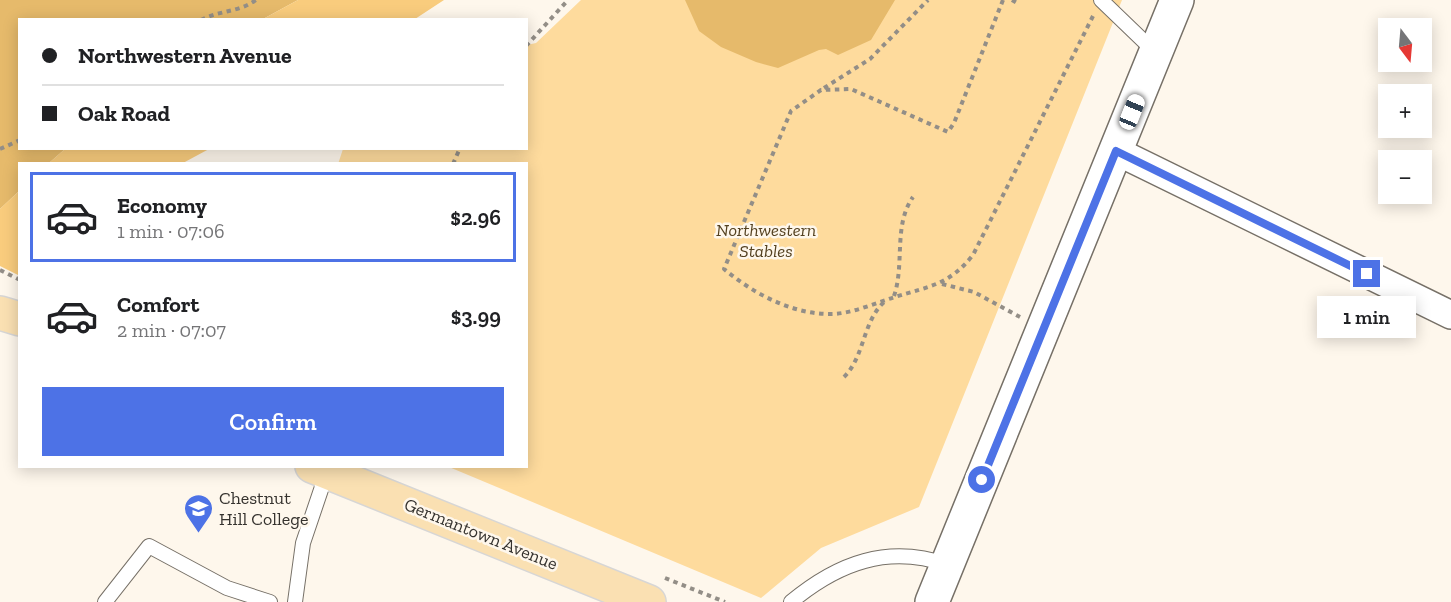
<!DOCTYPE html>
<html lang="en">
<head>
<meta charset="utf-8">
<style>
  :root { --surface:#fff; --page:#f2f2f2; --text:#202124; --muted:#757577; --line:#e0e0e0; --accent:#4d72e6 }
  body { margin:0; font-family:"Zilla Slab",serif; background:var(--page); color:var(--text); height:100vh; display:flex; flex-direction:column; font-size:22px; white-space:nowrap }
  * { box-sizing:border-box; margin:0 }
  p { font-size:20px; color:var(--muted) }
  .icon { flex:none; width:33px; height:33px; fill:none; stroke:currentColor; stroke-width:2; stroke-linecap:round; stroke-linejoin:round }
  .map { position:relative; flex:1; overflow:hidden }
  .panel { position:absolute; left:18px; top:162px; width:510px; height:306px; display:flex; flex-direction:column; background:var(--surface); border-radius:0px; box-shadow:0 3px 15px #0003 }
  .panel>* { flex:none }
  .banner { position:absolute; left:18px; top:18px; width:510px; height:132px; border-radius:0px; box-shadow:0 3px 15px #0003; display:grid; align-content:center; height:132px; padding:0 24px; background:var(--surface) }
  .needle { width:39px; rotate:164deg }
  .tools { position:absolute; left:1378px; top:18px; display:grid; gap:12px }
  .tools a { display:grid; place-items:center; width:54px; height:54px; border-radius:0px; background:var(--surface); box-shadow:0 3px 15px #0003; font-size:30px }
  .end { position:absolute; width:27px; height:27px; margin:-14px; border:8px solid #4d72e6; background:#fff; box-shadow:0 0 0 3px #fff }
  .from { border-radius:50% }
  .bubble { position:absolute; height:42px; border-radius:0px; background:var(--surface); box-shadow:0 3px 15px #0003; font-size:20px; font-weight:600; line-height:42px; text-align:center }
  .car { position:absolute; width:18px; height:36px; margin:-18px -9px; border-radius:8px; box-shadow:0 0 4px 2px #0007; background:linear-gradient(#fff 24%,#345 0 40%,#fff 0 76%,#345 0 86%,#fff 0) }
  .banner b { display:flex; align-items:center; gap:21px; height:57px; font-size:22px }
  .banner b+b { border-top:2px solid var(--line) }
  .banner i { width:15px; height:15px; background:var(--text) }
  ul { padding:10px 0 0; list-style:none }
  li { display:flex; align-items:center; gap:18px; height:90px; margin:0 12px 9px; padding:0 12px; border:3px solid transparent; border-radius:0px }
  li div { flex:1 }
  li b { display:block; font-size:22px }
  li em { font-style:normal; font-weight:600 }
  li.on { border-color:var(--accent) }
  li>.icon { width:54px; height:54px; stroke-width:1.5 }
  .button { display:flex; gap:12px; margin-top:auto; padding:12px 24px }
  .button a { flex:1; height:69px; border-radius:0px; background:var(--accent); color:#fff; font-size:24px; font-weight:600; line-height:69px; text-align:center }
  .map>svg:first-child { display:block }
  .green { fill:#fedb9d }
  .forest { fill:#e6ba6b }
  .water { fill:#f9cc7d }
  .pier { fill:#fef7ec }
  .lines { fill:none; stroke-linecap:round; stroke-linejoin:round }
  .lane-casing { stroke:#767067; stroke-width:16 }
  .street-casing { stroke:#767067; stroke-width:30 }
  .secondary-casing { stroke:#767067; stroke-width:36 }
  .primary-casing { stroke:#d7d6d5; stroke-width:36 }
  .path { stroke:#938e87; stroke-width:4; stroke-dasharray:4.5 4.5; stroke-linecap:butt }
  .lane { stroke:#fff; stroke-width:14 }
  .street { stroke:#fff; stroke-width:27 }
  .secondary { stroke:#fff; stroke-width:33 }
  .primary { stroke:#fae0b2; stroke-width:33 }
  .route { stroke:#4d72e6; stroke-width:8 }
  .labels { text-anchor:middle; dominant-baseline:central; stroke-width:5; stroke-linejoin:round; paint-order:stroke }
  .park-label { font-size:18px; font-style:italic; fill:#544120; stroke:#fef7ec }
  .poi-label { font-size:18px; fill:#35322e; stroke:#fef7ec; text-anchor:start }
  .street-label { font-size:18px; fill:#35322e; stroke:#fef7ec }
</style>
</head>
<body>
<div class="map">
<svg width="1451" height="602" viewBox="0 0 1451 602">
  <rect width="100%" height="100%" fill="#fef7ec"/>
  <!-- green -->
  <path class="green" d="M581,0H1122L919,507L821,548L761,598L449,467L526,466V164H338L343,149L526,148L527,45L536,43Z"/>
  <!-- forest -->
  <path class="forest" d="M0,0H298L263,19L20,20V148L65,149L49,163L20,164L19,191L0,209Z
    M685,0H895L871,40L838,55L826,49L819,50L778,68L756,62L721,47L699,31Z"/>
  <!-- water -->
  <path class="water" d="M298,0H444L415,19H263Z
    M65,149V148L209,149L183,163H49Z
    M19,191V287L0,304V209Z"/>
  <!-- pier -->
  <path class="pier" d="M0,266L20,276V291L0,307Z"/>
  <g class="lines">
    <defs>
      <path id="lane" d="M1101,0L1155,52
        M105,602L149,546L227,588L270,602
        M295,602L303,543L327,472
        M791,602C838,563 888,544 948,565"/>
      <path id="street" d="M1116,151L1451,315"/>
      <path id="secondary" d="M932,602L1177,0"/>
      <path id="primary" d="M0,313L20,319
        M312,466L649,602"/>
    </defs>
    <!-- lane casing -->
    <use href="#lane" class="lane-casing"/>
    <!-- street casing -->
    <use href="#street" class="street-casing"/>
    <!-- secondary casing -->
    <use href="#secondary" class="secondary-casing"/>
    <!-- primary casing -->
    <use href="#primary" class="primary-casing"/>
    <!-- path -->
    <path class="path" d="M1003,0L954,123L948,132L851,89L821,90L791,111L724,269C754,294 793,315 833,314C854,313 875,303 895,297C930,286 949,285 973,255L1093,16
      M1012,0L1017,3
      M201,20C220,10 237,13 256,0
      M526,46L568,0
      M824,88L870,59L928,0
      M0,149L20,140
      M453,164L460,148
      M0,270L20,280
      M942,284L974,292L1020,317
      M894,296C905,264 893,225 913,197
      M844,377C865,356 862,323 884,302
      M665,578L725,602"/>
    <!-- lane -->
    <use href="#lane" class="lane"/>
    <!-- street -->
    <use href="#street" class="street"/>
    <!-- secondary -->
    <use href="#secondary" class="secondary"/>
    <!-- primary -->
    <use href="#primary" class="primary"/>
  </g>
  <g class="lines">
    <!-- route -->
    <path class="route" d="M982,480L1116,151L1367,274"/>
  </g>
  <!-- icons -->
  <defs>
    <symbol id="university-pin" viewBox="-11 -11 22 30"><path d="M0 17L-7.5 6A9.5 9.5 0 1 1 7.5 6Z" fill="#4d72e6" stroke="#fef7ec"/><path d="M0-5L7-2L0 1L-7-2ZM-4 1L0 2.5L4 1V4Q0 6-4 4Z" fill="#fff"/></symbol>
  </defs>
  <g fill-rule="evenodd">
    <use href="#university-pin" x="182" y="492" width="33" height="45"/>
  </g>
  <g class="labels">
    <!-- park labels -->
    <g class="park-label">
      <text x="766" y="230">Northwestern<tspan x="766" dy="21">Stables</tspan></text>
    </g>
    <!-- poi labels -->
    <g class="poi-label">
      <text x="219" y="498">Chestnut<tspan x="219" dy="21">Hill College</tspan></text>
    </g>
    <!-- street labels -->
    <g class="street-label">
      <text transform="translate(481 534) rotate(22)">Germantown Avenue</text>
    </g>
  </g>
</svg>
<div class="tools">
<a><svg class="needle" viewBox="-14 -14 28 28"><path d="M0-13l5 13h-10z" fill="#e53935"/><path d="M0 13l5-13h-10z" fill="#757577"/></svg></a>
<a>+</a>
<a>−</a>
</div>
<i class="end from" style="left:982px;top:480px"></i>
<i class="end" style="left:1367px;top:274px"></i>
<div class="bubble" style="left:1317px;top:296px;width:99px">1 min</div>
<i class="car" style="left:1132px;top:112px;rotate:22deg"></i>
<div class="banner">
<b><i class="from"></i>Northwestern Avenue</b>
<b><i></i>Oak Road</b>
</div>
<section class="panel">
<ul>
<li class="on"><svg class="icon" aria-label="car" viewBox="0 0 24 24"><path d="M5 17H2v-5l4-1 3-4h7l3 4 3 1v5h-3M9 17h6M6 11h13"/><circle cx="7" cy="17" r="2"/><circle cx="17" cy="17" r="2"/></svg><div><b>Economy</b><p>1 min · 07:06</p></div><em>$2.96</em></li>
<li><svg class="icon" aria-label="car" viewBox="0 0 24 24"><path d="M5 17H2v-5l4-1 3-4h7l3 4 3 1v5h-3M9 17h6M6 11h13"/><circle cx="7" cy="17" r="2"/><circle cx="17" cy="17" r="2"/></svg><div><b>Comfort</b><p>2 min · 07:07</p></div><em>$3.99</em></li>
</ul>
<div class="button"><a>Confirm</a></div>
</section>
</div>
</body>
</html>
